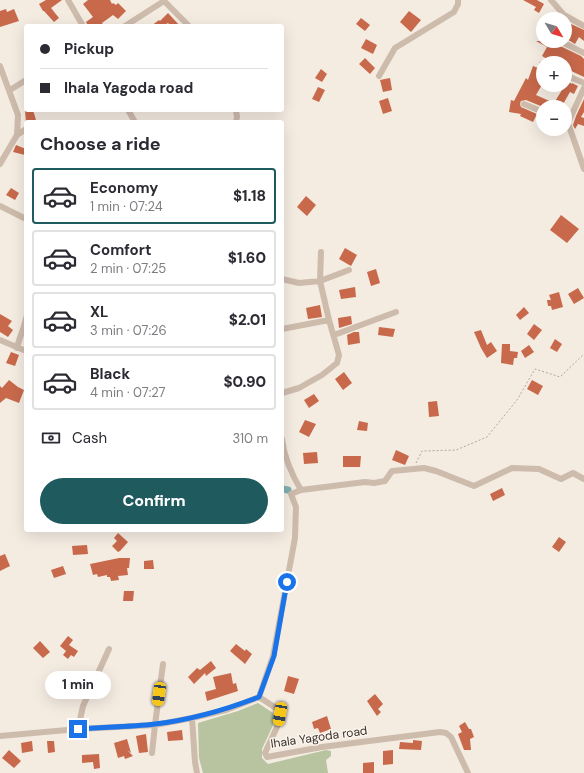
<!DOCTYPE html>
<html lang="en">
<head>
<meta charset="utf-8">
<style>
  :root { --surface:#fff; --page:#f7f7f7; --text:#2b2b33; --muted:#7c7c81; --line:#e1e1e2; --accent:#1f5a5e }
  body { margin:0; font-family:"DM Sans",sans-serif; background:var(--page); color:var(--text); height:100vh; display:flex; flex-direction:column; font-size:15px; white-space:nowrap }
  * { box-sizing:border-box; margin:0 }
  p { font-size:13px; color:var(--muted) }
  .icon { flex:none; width:22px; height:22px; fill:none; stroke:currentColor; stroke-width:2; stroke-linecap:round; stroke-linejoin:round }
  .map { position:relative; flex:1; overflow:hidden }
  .details { position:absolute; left:24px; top:120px; width:260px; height:412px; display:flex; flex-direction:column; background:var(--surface); border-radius:4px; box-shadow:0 4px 16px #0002 }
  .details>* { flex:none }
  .banner { position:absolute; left:24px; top:24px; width:260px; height:88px; border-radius:4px; box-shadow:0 4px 16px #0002; display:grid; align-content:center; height:88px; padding:0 16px; background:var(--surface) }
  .needle { width:26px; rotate:128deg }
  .tools { position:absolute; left:536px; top:12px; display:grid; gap:8px }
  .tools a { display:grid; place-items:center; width:36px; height:36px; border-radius:50%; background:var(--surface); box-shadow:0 4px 16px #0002; font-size:20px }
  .end { position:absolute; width:18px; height:18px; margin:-9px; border:5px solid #1a73e8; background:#fff; box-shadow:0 0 0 2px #fff }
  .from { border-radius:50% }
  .bubble { position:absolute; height:28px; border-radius:14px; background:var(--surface); box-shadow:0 4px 16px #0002; font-size:13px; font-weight:800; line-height:28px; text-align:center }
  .car { position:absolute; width:12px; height:24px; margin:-12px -6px; border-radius:5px; box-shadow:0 0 3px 1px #0007; background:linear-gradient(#f5c518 24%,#345 0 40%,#f5c518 0 76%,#345 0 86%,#f5c518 0) }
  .banner b { display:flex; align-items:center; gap:14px; height:38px; font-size:15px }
  .banner b+b { border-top:1px solid var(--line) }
  .banner i { width:10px; height:10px; background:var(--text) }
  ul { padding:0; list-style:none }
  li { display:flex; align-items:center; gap:12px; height:56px; margin:0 8px 6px; padding:0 8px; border:2px solid var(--line); border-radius:4px }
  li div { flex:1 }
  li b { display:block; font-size:15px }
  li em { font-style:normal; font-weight:800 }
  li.active { border-color:var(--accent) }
  li>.icon { width:36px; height:36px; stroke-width:1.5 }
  h2 { padding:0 16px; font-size:18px; line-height:48px }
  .pay { display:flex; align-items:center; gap:10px; height:44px; padding:0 16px; font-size:15px }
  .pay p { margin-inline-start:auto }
  .action { display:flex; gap:8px; margin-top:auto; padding:8px 16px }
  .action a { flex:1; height:46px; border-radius:24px; background:var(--accent); color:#fff; font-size:16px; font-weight:800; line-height:46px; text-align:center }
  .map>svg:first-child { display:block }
  .green { fill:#b8c4a0 }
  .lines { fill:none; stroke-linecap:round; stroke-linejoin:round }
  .canal { stroke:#7fb0b2; stroke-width:7 }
  .building { fill:#c8694b }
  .path { stroke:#b9a596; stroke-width:1; stroke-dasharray:2 2; stroke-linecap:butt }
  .minor { stroke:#cdbbac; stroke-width:6 }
  .route { stroke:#1a73e8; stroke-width:5 }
  .labels { text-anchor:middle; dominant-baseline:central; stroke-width:3; stroke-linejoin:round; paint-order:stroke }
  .street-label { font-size:12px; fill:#3b302b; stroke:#fbf5ee }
</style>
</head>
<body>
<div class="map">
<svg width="584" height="773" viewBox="0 0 584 773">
  <rect width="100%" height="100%" fill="#f4ebe1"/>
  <!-- green -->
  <path class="green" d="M258,703L273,713L275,721L262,749V758L268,764L326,750L331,751V756L326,760L328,773H203L199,758L198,723L238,711Z"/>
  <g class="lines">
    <!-- canal -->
    <path class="canal" d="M282,489L288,490"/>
  </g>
  <!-- building -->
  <path class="building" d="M46,0H62L51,8L59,18L54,22L44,11H43L39,4Z
    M88,0H110L112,4L113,3L116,5L118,3L126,11L118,19L113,15L102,23L104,26H88L86,22L93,17L83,4Z
    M523,0H537L544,4L539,13L534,10L536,7Z
    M6,9L7,12L14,9L19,21L0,27V11Z
    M409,11L421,20L411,32L400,22Z
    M168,13L180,26H171L168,23L163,26H151L159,20L160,21Z
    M361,18L370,25L365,31L356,24Z
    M571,24L584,30V41L579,37L575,44L565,38V31Z
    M366,39L377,45L373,54L361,48Z
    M536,41H553L558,45L581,56L584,59V77L565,68V63H554L542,56L547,47Z
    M365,58L375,68L370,74L359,64Z
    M533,66L543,70V83L536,95L554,103L565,85V80L572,84V83L578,86L574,94L570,92L562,106L564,107H543L526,100L521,101L520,104L521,107L537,114L533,122L520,116L521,114L509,112L511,100L514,101L526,78L528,80Z
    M321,69L327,74L322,82L315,78Z
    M390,78L392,90L383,92L380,80Z
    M318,87L325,90L319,102L312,99Z
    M388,98L392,111L383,114L379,101Z
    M584,99V112L581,117L584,118V126L578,124L575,129L573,125L576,116Z
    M25,110H33L36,120L26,123Z
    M16,145L26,149L25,155L13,152Z
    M11,188L19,193L15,200L6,195Z
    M306,196L316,205L307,216L297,207Z
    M561,215L579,229L567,243L550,230Z
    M345,248L357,255L351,266L339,259Z
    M376,269L380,283L371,286L367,272Z
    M355,287L356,297L341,299L339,290Z
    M578,288L584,298L574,304L568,294Z
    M559,292L563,307L552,310L551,306H548L547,300H551L549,295Z
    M320,305L322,317L308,319L306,308Z
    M524,307L529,313L520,320L516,315Z
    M0,314L12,321L8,326L13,330L8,337L0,332Z
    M351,316L352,324L339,328L338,318Z
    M534,324L542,330L534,340L527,334Z
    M379,327L395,329L393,337L378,335Z
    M481,330L487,345L491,342L497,351L487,358L481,348L474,332Z
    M354,332H359L360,343L348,345L347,335Z
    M555,339L562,344L557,352L550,348Z
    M502,344H510V351L518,352L517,358H514L513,365L501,363Z
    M529,345L534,352L525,358L521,351Z
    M11,352L19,355L15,366L6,363Z
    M344,372L352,383L343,390L335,379Z
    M9,380L18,387L24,390L19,403L6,398L0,403V386L2,388Z
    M532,380L543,386L538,395L527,389Z
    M314,394L319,401L309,408L304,400Z
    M437,401L439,416L429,417L428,402Z
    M305,420L316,424L309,437L299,432Z
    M359,421L368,423L367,431L357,430Z
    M396,450L409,456L405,465L392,460Z
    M317,452L318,463L304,464L303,453Z
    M343,456H361L360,467H343Z
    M502,488L505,495L493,501L490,494Z
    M118,533L128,542L120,551L118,552L112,546L117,541L114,538Z
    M559,537L566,542L559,552L552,547Z
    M87,545L88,554L73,555L72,546Z
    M5,554L10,566L0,571V556Z
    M119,558H130L129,568H127L128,575L118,576L119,580L111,581L110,577H107V575L98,577L97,574L93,575L90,564Z
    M153,560L154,569H144V561Z
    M63,566L66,574L54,578L51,570Z
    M124,591H134L133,601H123Z
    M68,636L73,640L69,645L78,651L74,657L71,655L68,659L63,655L66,651L60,646Z
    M40,641L50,652L43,658L33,648Z
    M236,644L245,651L246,649L252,654L245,664L230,651Z
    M211,661L216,668L206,676L205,673L194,684L188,677L197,668L200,670Z
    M231,673L233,684L236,683L238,691L207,701L205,692L216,689L213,677Z
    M288,676L299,679L294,694L284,691Z
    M375,694L383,704L378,709L381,712L377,716L367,701Z
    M327,716L331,729L320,733L318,728L314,729L312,722Z
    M465,722L469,729H471L474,737L470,739L471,750H464L458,734L462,732L459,726Z
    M182,730L183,740L168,741L167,732Z
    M146,734L148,752L139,753L136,736Z
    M127,739L131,753L127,750L133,756L125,759L124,756L118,758L114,743Z
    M413,740L422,741L421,750L399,749L400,742L413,743Z
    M32,741L33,751L22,753L21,743Z
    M47,741H54L55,752L48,753Z
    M9,750L21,761L14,768L2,758Z
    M393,750V764L383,765V751Z
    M99,754L100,768L94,769L93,762L82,763V755Z
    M374,762V773H363V763Z"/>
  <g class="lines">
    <!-- path -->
    <path class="path" d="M416,463L422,451L456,450L487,437L517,400L535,369L560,377L584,354"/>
    <!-- minor -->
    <path class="minor" d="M68,0L83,26
      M163,0L189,26
      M551,0L564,15L584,26
      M125,26L164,1
      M560,41L584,53
      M542,64H543
      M0,66L18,115L17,135L0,164
      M565,75L584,83
      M379,76L395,48L454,12L458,4V0
      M584,88L568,123L584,169
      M10,90L26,80
      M524,104L543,112
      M128,110L135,122
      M236,110L237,117L236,122
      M17,135L26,129
      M0,206L26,219
      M282,279L299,283L320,281L349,270
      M282,329L329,320
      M334,335L396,312
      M0,340L26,351
      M17,348C19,338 24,329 26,318
      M282,393L299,388L322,375L337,363L339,355L329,320L320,281L321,252
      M282,439C284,456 292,475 301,490
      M259,697L273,656L295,538L296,507L291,494L301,490L365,482L374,483L385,481L392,471L424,468L436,471L474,486L512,468L539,469L561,479L573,473L584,479
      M192,718L195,762L197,773
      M78,729L83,706L109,649
      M0,736L78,729L155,725L192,718L226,710L259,697L276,708L280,714L277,727L265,753L267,757L322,747L440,732L446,733L451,737L468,773
      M152,753L155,725L163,664"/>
  </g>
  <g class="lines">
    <!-- route -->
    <path class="route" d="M78,729C104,727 130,727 155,724C191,720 225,710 259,697L274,656L287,582"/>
  </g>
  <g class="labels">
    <!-- street labels -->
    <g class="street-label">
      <text transform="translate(319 737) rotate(-8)">Ihala Yagoda road</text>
    </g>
  </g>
</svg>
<div class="tools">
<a><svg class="needle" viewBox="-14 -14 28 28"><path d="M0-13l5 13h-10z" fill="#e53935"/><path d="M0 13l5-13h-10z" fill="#7c7c81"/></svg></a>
<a>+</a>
<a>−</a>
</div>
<i class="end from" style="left:287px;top:582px"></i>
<i class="end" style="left:78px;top:729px"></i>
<div class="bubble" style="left:45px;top:671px;width:66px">1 min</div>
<i class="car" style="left:159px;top:694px;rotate:188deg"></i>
<i class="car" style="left:280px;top:714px;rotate:190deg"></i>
<div class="banner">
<b><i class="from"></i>Pickup</b>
<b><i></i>Ihala Yagoda road</b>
</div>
<section class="details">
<h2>Choose a ride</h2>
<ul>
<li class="active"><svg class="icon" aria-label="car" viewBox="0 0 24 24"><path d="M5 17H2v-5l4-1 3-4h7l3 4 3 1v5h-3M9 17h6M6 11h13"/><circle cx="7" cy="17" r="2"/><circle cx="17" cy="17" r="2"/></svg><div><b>Economy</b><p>1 min · 07:24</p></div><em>$1.18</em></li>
<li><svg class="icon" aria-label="car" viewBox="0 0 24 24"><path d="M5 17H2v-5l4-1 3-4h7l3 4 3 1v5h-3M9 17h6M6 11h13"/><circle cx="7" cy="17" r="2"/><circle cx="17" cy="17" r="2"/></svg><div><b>Comfort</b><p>2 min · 07:25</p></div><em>$1.60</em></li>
<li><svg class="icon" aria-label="car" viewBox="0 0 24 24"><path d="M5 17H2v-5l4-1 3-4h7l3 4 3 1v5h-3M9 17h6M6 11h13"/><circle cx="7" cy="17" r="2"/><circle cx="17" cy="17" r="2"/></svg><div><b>XL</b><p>3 min · 07:26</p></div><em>$2.01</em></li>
<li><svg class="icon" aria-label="car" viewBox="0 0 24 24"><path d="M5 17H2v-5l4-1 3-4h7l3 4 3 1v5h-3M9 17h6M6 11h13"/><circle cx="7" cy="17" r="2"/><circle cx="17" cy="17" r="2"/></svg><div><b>Black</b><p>4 min · 07:27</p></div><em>$0.90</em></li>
</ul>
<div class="pay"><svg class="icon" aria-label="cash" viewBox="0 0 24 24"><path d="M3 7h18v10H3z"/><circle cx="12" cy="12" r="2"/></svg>Cash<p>310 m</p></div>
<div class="action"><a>Confirm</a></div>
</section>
</div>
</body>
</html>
